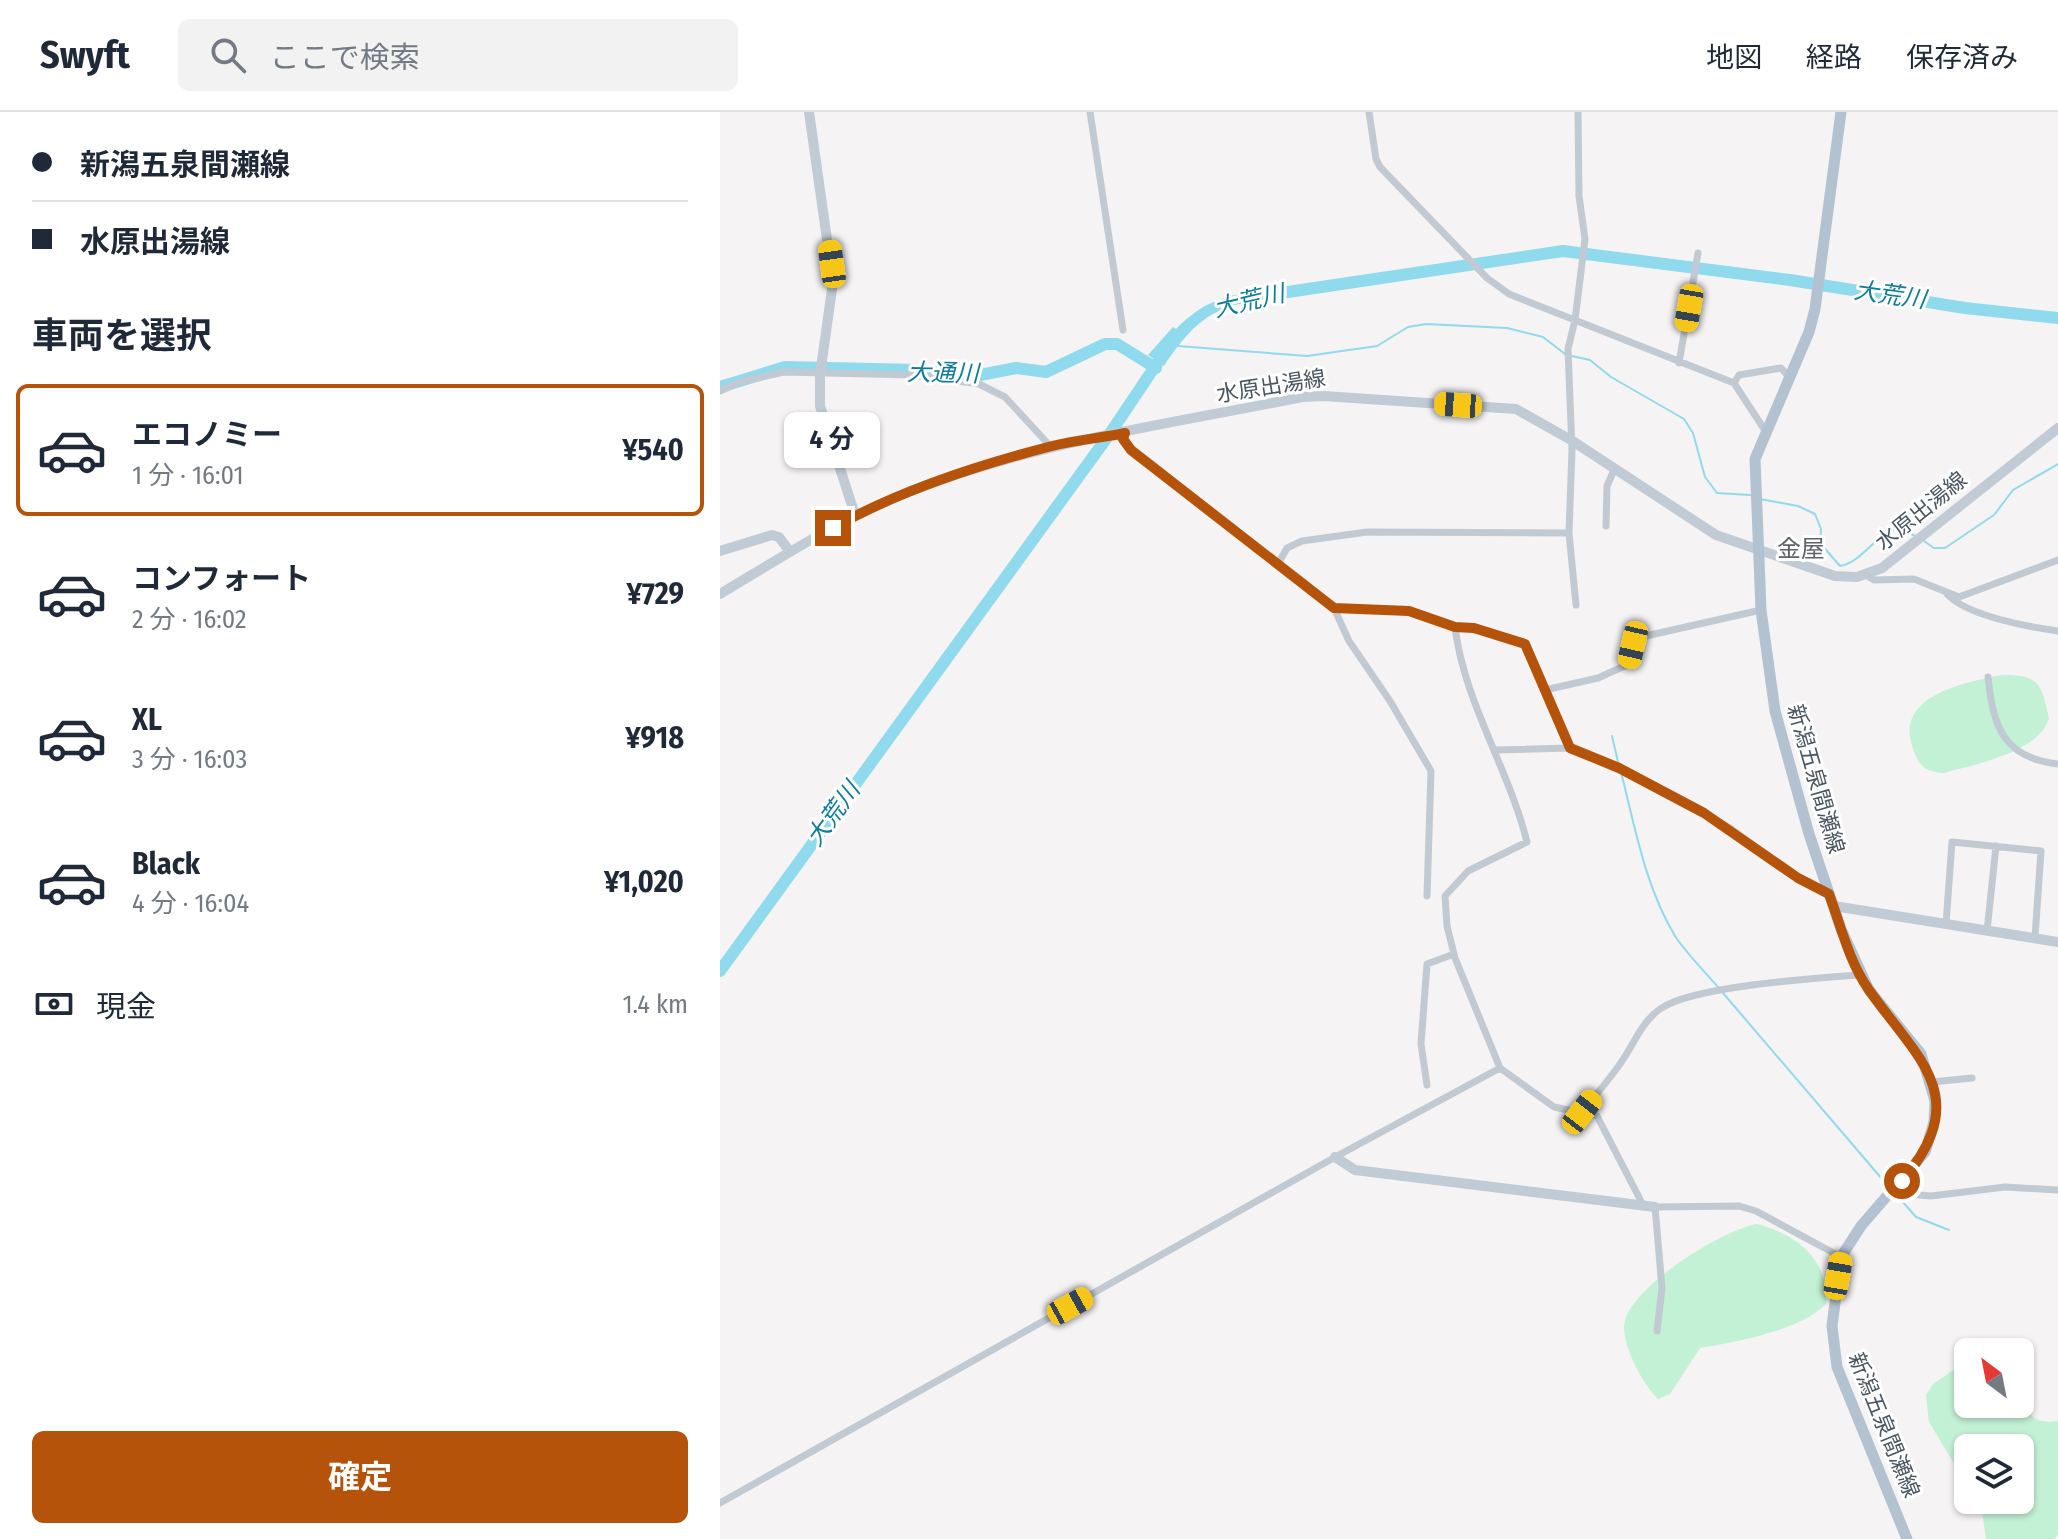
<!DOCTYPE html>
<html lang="ja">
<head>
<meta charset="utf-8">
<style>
  :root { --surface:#fff; --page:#f2f2f3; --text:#1f2937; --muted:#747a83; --line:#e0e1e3; --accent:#b45309 }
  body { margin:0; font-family:"Fira Sans Condensed","Noto Sans JP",sans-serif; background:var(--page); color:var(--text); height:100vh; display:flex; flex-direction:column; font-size:30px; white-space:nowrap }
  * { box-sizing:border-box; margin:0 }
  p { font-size:26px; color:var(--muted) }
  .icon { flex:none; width:44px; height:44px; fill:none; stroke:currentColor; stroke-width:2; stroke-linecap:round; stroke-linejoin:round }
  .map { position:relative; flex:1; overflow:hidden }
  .side { display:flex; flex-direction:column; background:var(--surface); width:720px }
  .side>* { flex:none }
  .guide { display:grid; align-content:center; height:176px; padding:0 32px; background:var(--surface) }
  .needle { width:52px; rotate:328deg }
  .fabs { position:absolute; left:1234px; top:1226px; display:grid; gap:16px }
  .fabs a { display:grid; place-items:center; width:80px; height:80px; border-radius:12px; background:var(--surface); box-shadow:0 2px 6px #0004; font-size:40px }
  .end { position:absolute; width:36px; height:36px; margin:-18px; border:10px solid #b45309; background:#fff; box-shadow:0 0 0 4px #fff }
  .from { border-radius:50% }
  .bubble { position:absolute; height:56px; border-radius:12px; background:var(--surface); box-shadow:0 2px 6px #0004; font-size:26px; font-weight:700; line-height:56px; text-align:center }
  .car { position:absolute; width:24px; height:48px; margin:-24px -12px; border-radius:10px; box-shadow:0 0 6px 2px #0007; background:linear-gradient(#f5c518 24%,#345 0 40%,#f5c518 0 76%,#345 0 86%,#f5c518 0) }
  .guide b { display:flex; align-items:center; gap:28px; height:76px; font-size:30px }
  .guide b+b { border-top:2px solid var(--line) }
  .guide i { width:20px; height:20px; background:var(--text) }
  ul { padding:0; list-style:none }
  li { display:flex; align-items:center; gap:24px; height:132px; margin:0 16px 12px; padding:0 16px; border:4px solid transparent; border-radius:12px }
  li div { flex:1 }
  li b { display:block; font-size:30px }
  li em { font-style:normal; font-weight:700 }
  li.current { border-color:var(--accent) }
  li>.icon { width:72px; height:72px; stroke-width:1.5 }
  h2 { padding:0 32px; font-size:36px; line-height:96px }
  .pay { display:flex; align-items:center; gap:20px; height:88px; padding:0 32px; font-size:30px }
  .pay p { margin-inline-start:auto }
  .primary-button { display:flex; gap:16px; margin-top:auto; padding:16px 32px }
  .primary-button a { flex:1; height:92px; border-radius:12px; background:var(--accent); color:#fff; font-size:32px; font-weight:700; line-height:92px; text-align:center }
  header { display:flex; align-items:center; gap:48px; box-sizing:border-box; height:112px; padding:0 40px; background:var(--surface); border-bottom:2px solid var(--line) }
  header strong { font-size:38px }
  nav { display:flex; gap:44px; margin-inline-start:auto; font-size:28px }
  .search { width:560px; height:72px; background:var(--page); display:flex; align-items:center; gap:20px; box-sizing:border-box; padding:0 28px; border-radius:12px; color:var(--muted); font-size:30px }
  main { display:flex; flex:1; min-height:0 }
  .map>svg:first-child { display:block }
  .green { fill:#c3f1d5 }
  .water { fill:#90daee }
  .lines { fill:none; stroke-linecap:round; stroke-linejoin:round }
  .stream { stroke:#90daee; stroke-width:2 }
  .river { stroke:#90daee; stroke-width:12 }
  .street { stroke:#c1cad2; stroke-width:7 }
  .secondary { stroke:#c1cbd6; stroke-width:10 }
  .primary { stroke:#b3c2d1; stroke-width:11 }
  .route { stroke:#b45309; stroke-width:10 }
  .labels { text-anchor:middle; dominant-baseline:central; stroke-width:6; stroke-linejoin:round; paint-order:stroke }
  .street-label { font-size:22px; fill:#4a5661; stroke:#fff }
  .water-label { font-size:24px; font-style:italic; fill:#0c7c9b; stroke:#fff }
  .neighbourhood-label { font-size:24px; fill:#5f6368; stroke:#fff }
</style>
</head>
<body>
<header>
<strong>Swyft</strong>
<div class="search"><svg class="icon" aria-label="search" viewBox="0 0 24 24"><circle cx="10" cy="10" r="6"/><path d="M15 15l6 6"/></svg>ここで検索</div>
<nav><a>地図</a><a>経路</a><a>保存済み</a></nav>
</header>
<main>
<section class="side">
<div class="guide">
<b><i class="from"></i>新潟五泉間瀬線</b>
<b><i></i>水原出湯線</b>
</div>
<h2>車両を選択</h2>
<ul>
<li class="current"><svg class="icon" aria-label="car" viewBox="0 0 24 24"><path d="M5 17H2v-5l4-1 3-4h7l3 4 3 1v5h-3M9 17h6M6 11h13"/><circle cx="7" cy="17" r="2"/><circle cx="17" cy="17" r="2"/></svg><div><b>エコノミー</b><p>1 分 · 16:01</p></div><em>¥540</em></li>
<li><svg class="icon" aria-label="car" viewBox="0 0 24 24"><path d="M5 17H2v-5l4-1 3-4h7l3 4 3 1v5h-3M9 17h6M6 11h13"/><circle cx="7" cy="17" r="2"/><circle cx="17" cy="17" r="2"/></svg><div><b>コンフォート</b><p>2 分 · 16:02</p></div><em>¥729</em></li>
<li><svg class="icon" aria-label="car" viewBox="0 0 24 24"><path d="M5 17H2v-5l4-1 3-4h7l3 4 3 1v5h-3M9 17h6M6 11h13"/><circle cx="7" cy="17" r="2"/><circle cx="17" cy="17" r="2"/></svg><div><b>XL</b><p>3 分 · 16:03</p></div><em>¥918</em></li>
<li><svg class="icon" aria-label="car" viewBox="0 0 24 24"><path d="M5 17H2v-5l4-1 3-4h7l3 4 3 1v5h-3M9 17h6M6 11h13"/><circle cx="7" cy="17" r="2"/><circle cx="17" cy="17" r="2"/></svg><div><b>Black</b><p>4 分 · 16:04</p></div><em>¥1,020</em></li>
</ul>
<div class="pay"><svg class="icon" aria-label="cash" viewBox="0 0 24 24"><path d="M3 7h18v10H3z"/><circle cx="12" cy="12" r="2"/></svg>現金<p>1.4 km</p></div>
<div class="primary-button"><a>確定</a></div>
</section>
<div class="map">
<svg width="1338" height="1427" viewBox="0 0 1338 1427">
  <rect width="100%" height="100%" fill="#f5f3f3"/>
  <!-- green -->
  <path class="green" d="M1281,563C1319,563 1321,570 1329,606C1319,641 1255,652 1224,661C1209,660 1201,657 1195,642C1170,585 1239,572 1281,563Z
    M1037,1112C1078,1123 1109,1148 1106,1192C1079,1219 1016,1230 980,1236L950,1282L938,1287C923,1272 904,1237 904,1215C905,1177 1004,1117 1037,1112Z
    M1248,1248V1292H1300V1286C1310,1305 1316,1312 1338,1309V1423L1334,1427H1266L1262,1399L1256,1388H1300V1336H1248V1375L1209,1310L1206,1283L1213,1272Z"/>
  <!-- water -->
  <path class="water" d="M577,173V183C507,192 485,192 444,254L428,243L453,215L456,217C495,177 526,183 577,173Z"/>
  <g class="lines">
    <!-- stream -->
    <path class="stream" d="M458,234L587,244L657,234L688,215L706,212L787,216L823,225L845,242
      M852,244L870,248L891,265L964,307L973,321L985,365L997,381L1030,383
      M1040,387L1078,394L1095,402L1101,417L1100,431L1120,454C1143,450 1155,421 1180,416L1195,424
      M1204,429L1214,436H1225L1274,403L1293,378L1338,352
      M892,624L899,654
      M901,660C915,715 925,774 955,824C967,842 984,859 999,876
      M1003,881L1168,1074
      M1175,1081L1196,1105L1229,1118"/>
    <!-- river -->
    <path class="river" d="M561,181L843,139L1070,168L1245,196L1338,206
      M0,275L65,255L197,258L255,264L296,256L326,260L385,232H397L436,256
      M0,859L391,320L446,238"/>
    <!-- street -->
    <path class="street" d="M370,0L403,218
      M649,0L656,47L660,55L767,166L789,182L1014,271L1046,320
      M959,251L978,141
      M1014,271L1019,263L1061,256L1069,265
      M0,279L20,270L64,260L193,263L259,272L285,285L331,335
      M405,321L403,327L411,338L614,496L629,529L670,589L711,659L707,784
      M886,414L887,374L894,358
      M849,421L856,493
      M558,452L567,436L582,429L647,420L849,421L852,338L848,237L855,208L865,127L859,84L858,0
      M1146,463L1154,468L1194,467L1239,485L1338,448
      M1227,482C1247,504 1309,515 1338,519
      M614,496L689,499L735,515L754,516L805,532L850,636
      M735,515C744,590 789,657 807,730L748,759L725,784L727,814L735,846L780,956L834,995L877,1004L923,1093
      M1268,565C1273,614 1283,646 1338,652
      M825,578L878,566L909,552L917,526L1041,498
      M776,638L850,636L892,652L1010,716L1078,766L1109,782
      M1226,812L1232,730L1321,739L1315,825
      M1267,819L1276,734
      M1212,970L1252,966
      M707,973L701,932L707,852L734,842
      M862,1000C876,982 892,965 904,946C915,929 923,909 940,897C972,874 1097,866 1140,863
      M1182,1069L1199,1083L1211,1084L1285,1075L1338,1078
      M937,1219L942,1176L935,1095L1019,1094L1036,1099L1121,1145
      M0,1391L617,1044L780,956"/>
    <!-- secondary -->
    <path class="secondary" d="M89,0L113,170L100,263V294L135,403
      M0,439L52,423L59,425L70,440
      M0,482C57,448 114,411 176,385C305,331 446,313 582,285L604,284L796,297L851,328L996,423L1115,464L1137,465L1162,456L1338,316
      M1114,794L1338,830
      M615,1045L635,1058L935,1095"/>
    <!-- primary -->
    <path class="primary" d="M1121,0L1095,197L1089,220L1035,347L1041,498L1055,599L1089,722L1121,817L1149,878L1201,942L1215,989L1214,1010L1205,1040L1141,1114L1121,1145L1112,1214L1117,1255L1187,1427"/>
  </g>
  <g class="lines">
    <!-- route -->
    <path class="route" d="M113,416C180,378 258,353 332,334C356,328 381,326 405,321L403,327L411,338L614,496L689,499L735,515L754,516L805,532L850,636L899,656L984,701L1078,766L1109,782C1121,814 1129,850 1149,878C1198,948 1254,984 1182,1069"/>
  </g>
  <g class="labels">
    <!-- street labels -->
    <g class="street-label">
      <text transform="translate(551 274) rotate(-9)">水原出湯線</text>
      <text transform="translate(1201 399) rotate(-39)">水原出湯線</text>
      <text transform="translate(1096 667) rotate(74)">新潟五泉間瀬線</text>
      <text transform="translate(1164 1313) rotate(68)">新潟五泉間瀬線</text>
    </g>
    <!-- water labels -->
    <g class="water-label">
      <text transform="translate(1170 183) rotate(8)">大荒川</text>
      <text transform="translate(529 189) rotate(-13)">大荒川</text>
      <text transform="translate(223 261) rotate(1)">大通川</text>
      <text transform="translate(113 702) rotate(-54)">大荒川</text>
    </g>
    <!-- neighbourhood labels -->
    <g class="neighbourhood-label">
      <text x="1081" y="437">金屋</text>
    </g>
  </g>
</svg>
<div class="fabs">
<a><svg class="needle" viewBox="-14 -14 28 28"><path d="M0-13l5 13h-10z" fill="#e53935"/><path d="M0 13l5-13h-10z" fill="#747a83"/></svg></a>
<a><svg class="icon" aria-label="layers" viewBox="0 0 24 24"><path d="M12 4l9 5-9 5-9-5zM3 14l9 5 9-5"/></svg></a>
</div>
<i class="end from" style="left:1182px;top:1069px"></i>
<i class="end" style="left:113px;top:416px"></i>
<div class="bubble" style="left:64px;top:300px;width:96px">4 分</div>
<i class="car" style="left:112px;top:152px;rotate:352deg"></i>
<i class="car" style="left:969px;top:196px;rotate:190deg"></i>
<i class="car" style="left:738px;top:293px;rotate:274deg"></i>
<i class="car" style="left:913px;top:533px;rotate:193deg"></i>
<i class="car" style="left:862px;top:1000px;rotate:38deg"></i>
<i class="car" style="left:1118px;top:1164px;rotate:10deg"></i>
<i class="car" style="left:350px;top:1194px;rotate:61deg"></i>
</div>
</main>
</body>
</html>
